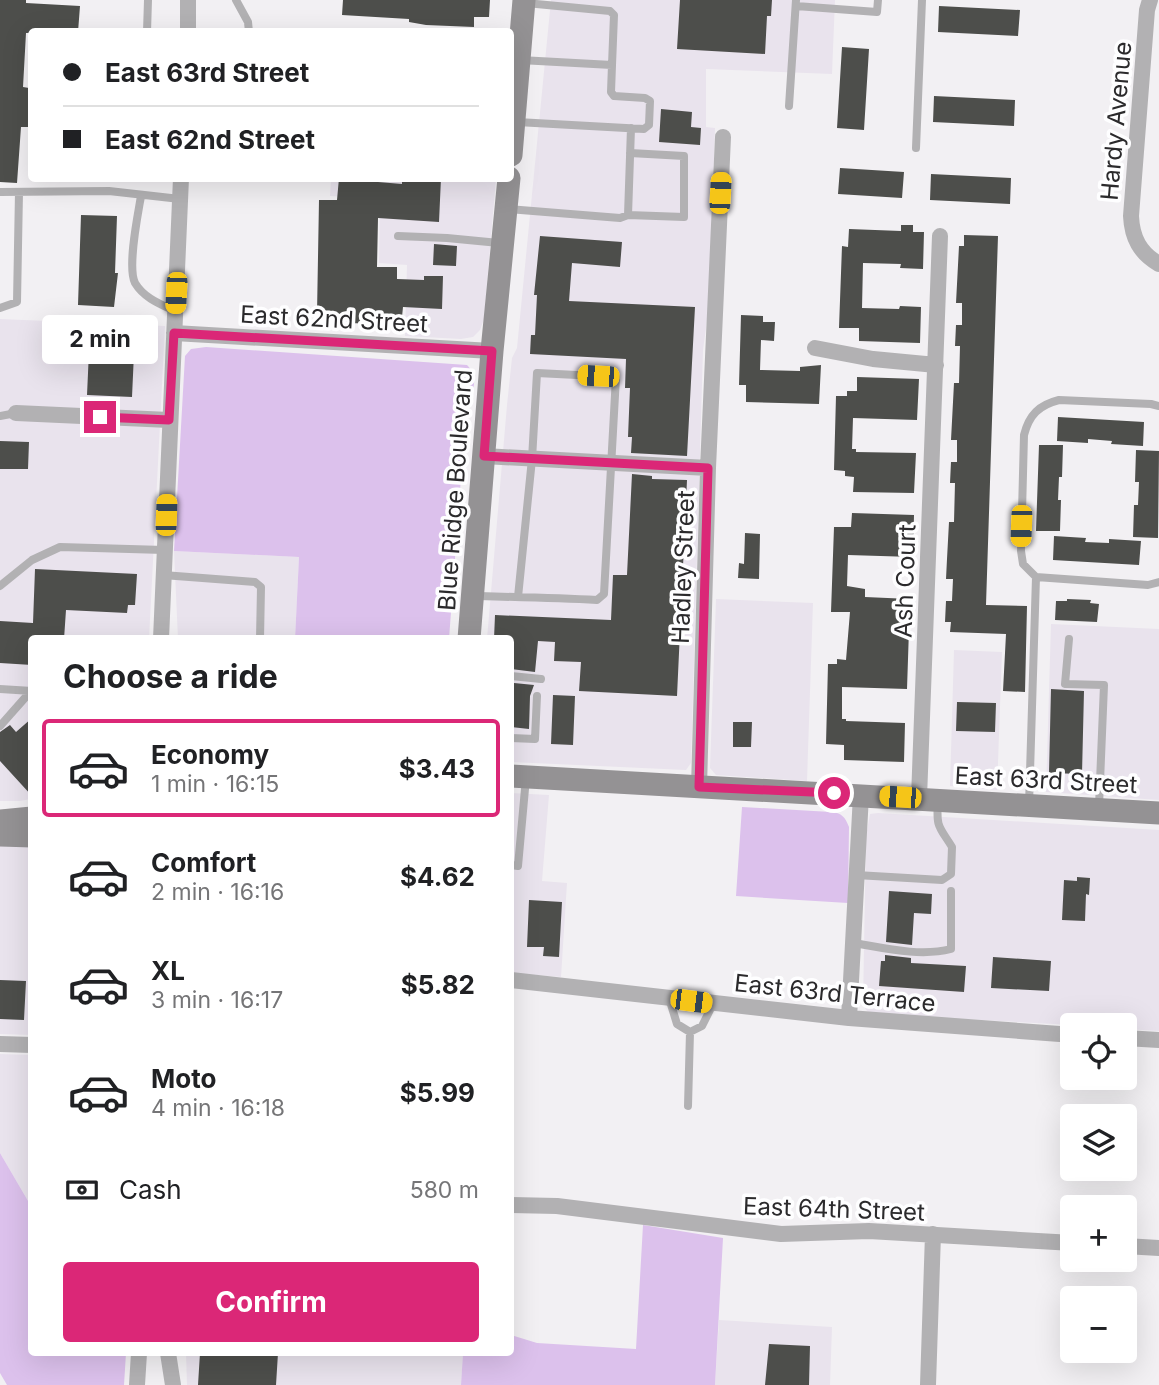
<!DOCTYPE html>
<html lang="en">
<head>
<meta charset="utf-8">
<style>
  :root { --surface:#fff; --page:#f6f6f6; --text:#202124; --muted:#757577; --line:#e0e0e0; --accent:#db2777 }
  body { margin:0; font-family:Inter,sans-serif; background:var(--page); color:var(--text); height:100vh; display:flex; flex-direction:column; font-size:26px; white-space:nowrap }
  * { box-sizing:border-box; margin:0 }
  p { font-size:23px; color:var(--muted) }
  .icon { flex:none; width:38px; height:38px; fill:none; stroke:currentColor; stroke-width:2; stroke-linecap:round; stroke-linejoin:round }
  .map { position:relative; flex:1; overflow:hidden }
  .side { position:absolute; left:28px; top:635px; width:486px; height:721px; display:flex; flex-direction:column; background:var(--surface); border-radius:7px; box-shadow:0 7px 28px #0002 }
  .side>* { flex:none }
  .hud { position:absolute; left:28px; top:28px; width:486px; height:154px; border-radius:7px; box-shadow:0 7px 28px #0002; display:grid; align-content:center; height:154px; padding:0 35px; background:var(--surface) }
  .controls { position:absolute; left:1060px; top:1013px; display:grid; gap:14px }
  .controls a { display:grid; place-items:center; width:77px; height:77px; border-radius:7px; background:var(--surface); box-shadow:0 7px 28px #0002; font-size:35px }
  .end { position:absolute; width:32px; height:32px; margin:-16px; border:9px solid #db2777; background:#fff; box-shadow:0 0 0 4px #fff }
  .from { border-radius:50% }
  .bubble { position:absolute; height:49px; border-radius:7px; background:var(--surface); box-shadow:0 7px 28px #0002; font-size:23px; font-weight:700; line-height:49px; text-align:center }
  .car { position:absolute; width:21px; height:42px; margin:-21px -10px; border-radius:9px; box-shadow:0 0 5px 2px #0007; background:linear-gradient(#f5c518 24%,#345 0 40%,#f5c518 0 76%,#345 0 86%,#f5c518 0) }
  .hud b { display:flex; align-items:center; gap:24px; height:66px; font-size:26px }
  .hud b+b { border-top:2px solid var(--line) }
  .hud i { width:18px; height:18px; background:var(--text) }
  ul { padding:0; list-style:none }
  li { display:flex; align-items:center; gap:21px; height:98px; margin:0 14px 10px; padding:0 21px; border:4px solid transparent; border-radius:7px }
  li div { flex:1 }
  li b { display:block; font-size:26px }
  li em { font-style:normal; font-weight:700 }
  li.current { border-color:var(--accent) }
  li>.icon { width:63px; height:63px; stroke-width:1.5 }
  h2 { padding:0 35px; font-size:32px; line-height:84px }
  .pay { display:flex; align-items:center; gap:18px; height:77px; padding:0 35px; font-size:26px }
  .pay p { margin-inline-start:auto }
  .button { display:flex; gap:14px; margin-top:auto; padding:14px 35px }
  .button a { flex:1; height:80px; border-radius:7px; background:var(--accent); color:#fff; font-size:28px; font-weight:700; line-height:80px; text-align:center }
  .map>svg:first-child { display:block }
  .built { fill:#e9e3ed }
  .green { fill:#dcc1ec }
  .building { fill:#4d4e4b }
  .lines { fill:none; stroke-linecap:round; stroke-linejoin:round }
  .lane { stroke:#b2b1b3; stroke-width:8 }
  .street { stroke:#b2b1b3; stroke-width:16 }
  .secondary { stroke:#949294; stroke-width:23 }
  .route { stroke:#db2777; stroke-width:9 }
  .labels { text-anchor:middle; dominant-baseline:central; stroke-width:7; stroke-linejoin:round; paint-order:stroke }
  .street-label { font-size:24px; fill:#2b2a2c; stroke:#fefeff }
</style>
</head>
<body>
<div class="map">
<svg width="1159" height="1385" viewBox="0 0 1159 1385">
  <rect width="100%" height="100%" fill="#f2f0f3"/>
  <!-- built -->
  <path class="built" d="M551,0H835L832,74L706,69V127L715,128L709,306L703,350L691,763L686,770L511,762V639H487L507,405L512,358L517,348Z
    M331,179H496L484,319L480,330L473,337L461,339L405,336L407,265L379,263L380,199L330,196Z
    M0,319L165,326L149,639H32L31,799L20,801H0Z
    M174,551L299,557L295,639H178Z
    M716,599L813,603L807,781L716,775L710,768Z
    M1051,624L1159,629V800L1046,792Z
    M954,650L1002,652L997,790L950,786Z
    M511,793L549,795L542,881L567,883L561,977L511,973Z
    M878,813L1159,830V1031L1125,1029V1026L1073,1025L872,1014L867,1011L863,1005L866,836L870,814Z
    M31,844V1035L0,1034V845Z
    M0,1054L31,1055V1206L0,1153Z
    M719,1320L832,1327L830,1385H715Z
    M186,1353H463L461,1385H187Z"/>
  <!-- green -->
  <path class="green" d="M206,347L467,365C481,379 471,394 466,410L449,639H295L299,557L174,551L185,356L191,349Z
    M742,807L831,812C842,813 845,817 849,827L848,903L736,896Z
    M0,1153L31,1206L32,1353H126L124,1385H7L0,1373Z
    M643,1225L723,1238L715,1385H461L463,1353H511V1335L537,1343L636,1349Z"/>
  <!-- building -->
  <path class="building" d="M0,0H26V3L80,6L78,32L26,33L23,87L29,88V92H32V127H21L17,183L0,182Z
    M343,0H490L489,17H474V27L426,25L409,22V19L342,15Z
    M680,0H772L771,16H767L765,54L677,49Z
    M939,6L1020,10L1018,36L938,32Z
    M842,47L869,49L864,130L837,128Z
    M934,96L1015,100L1014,126L933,122Z
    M661,109L692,112L691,127L701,128L700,145L659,142Z
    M840,168L904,172L902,198L838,194Z
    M931,174L1011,178L1010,204L930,200Z
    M339,178H379L378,182L402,184V178H441L439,222L378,218L377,267H397V279L424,280V276H443L442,309L403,307L402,317L384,316V324L346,323L347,314H317L319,200H337Z
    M81,215L117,216L115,273H118L114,307L78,305Z
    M901,225H913V232H924L923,269L900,268L901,264L863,263L862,308L899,309L900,306L921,307L920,343L859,341V328H839L842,246L848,247L849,229L901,231Z
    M964,235L998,236L986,605L1027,606L1025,692L1003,691L1006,634L950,632L951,622H945L946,601H952L953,579H946L947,559L949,522H954L955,483H950L951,462H957V440H951L954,383H959L960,346H955L956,325H962V303H956L959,246H964Z
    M540,236L622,242L620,267L572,263L569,301L695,307L687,456L631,453L632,437H628L630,388H625L626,359L530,354L531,335H535L537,295H534Z
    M434,244L457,246L456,266L433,265Z
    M741,315L763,316V322H775L774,341L761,340L760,370L800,371V367L821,365L819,404L746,402V385H739Z
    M90,329L135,331L132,397L87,395Z
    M857,377L919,379L917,420L853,418L852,449H856V452L916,453L914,493L853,492L854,477L845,476V471L834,470L836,396H847V391H857Z
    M1058,417L1144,422L1143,446L1111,444L1112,441L1088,439V443L1057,441Z
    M0,441L29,442L28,469H0Z
    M1039,445H1063L1062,477H1059L1058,500H1061L1060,531H1036Z
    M1136,450L1159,451L1158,538L1133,537L1134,505H1138L1139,482H1135Z
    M632,474L652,476V479L687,480L677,696L579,691L581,662L554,661L555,642L538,641L535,672L511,669V639H494L495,615L611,620L613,575H627Z
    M852,513L914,515L913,557L848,555L847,586L865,589V597L910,599L907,689L842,687V719H846V721L905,723L904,762L844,760V745L826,744L828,664H837V659L846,660L850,612H831L834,527H851Z
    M745,533L760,534L759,579L738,578L739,563L744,564Z
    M1054,536L1086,538L1085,542L1109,543V539L1141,541L1139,565L1053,560Z
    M35,569L137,574L135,605H128L127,613L66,610L64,639H32V665L0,663V621L33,623Z
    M1067,599L1091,600L1090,603L1099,604L1097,622L1055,620L1056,601H1067Z
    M514,683L534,685L530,696L529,729L511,727Z
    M1051,689L1084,691L1082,774L1049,773Z
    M553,695L575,696L573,745L551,744Z
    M957,702L996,703L995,732L956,731Z
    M32,718V796L0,761V732L10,725L16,732Z
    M733,722H752L751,747H733Z
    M1077,877L1090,878L1089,895L1086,894L1085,921L1062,920L1064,880L1077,881Z
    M889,891L932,894L931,914L914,913L912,945L886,942Z
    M529,900L562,902L559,957L543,956L544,947H527Z
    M885,955L911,958V963L966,966L964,992L879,986L881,961H885Z
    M993,957L1051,961L1049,991L991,988Z
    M0,980L26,981L24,1020L0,1019Z
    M769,1344L810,1346L809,1385H765Z
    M200,1353H278L276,1385H198Z"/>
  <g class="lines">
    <!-- lane -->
    <path class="lane" d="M236,0L248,22L249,32
      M526,3L610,11L614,15L612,65
      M796,6L877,12L878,0
      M147,32L148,0
      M789,106L796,0
      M517,122L644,129L649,125L650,101L645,98L614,96L611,92L612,65L520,60
      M916,148L922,0
      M0,192L109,191L180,199
      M141,196C138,214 127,267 135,283C144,298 160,304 175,311
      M508,209L620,218L628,215L631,128
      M628,215L684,217V156L630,153
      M398,236L447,238L499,243
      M0,308L17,302L19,192
      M1159,406L1151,404L1059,400C1039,405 1029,415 1024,435L1021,551L1023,564L1036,577L1148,585L1159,582
      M0,416L16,413
      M163,575L255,582L261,587L260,639
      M0,586L32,560L60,547L164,550
      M476,596C516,597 557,598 597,600L604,594L616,377L537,373L532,459L518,597
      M1069,639L1065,684L1104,685L1099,806
      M511,676L541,679
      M0,689L32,691
      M0,726L31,691
      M511,738L535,739L537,696
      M1029,805L1036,577
      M511,865L518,866L526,778
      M856,875L942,880L951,874L952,847C939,826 936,828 938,801
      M854,943C884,948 920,957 951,949V891
      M669,998L677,1024L690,1032L702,1026L713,1004
      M688,1106L690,1032"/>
    <!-- street -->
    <path class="street" d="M1150,0L1147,10L1131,216C1132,238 1140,253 1159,264
      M188,32V0
      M174,333L492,351
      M815,348L873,359L936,365
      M16,413L169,420
      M484,456L708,468
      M161,639L181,178
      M699,787L708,468L723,137
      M919,798L940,236
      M511,980L849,1018L1073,1035
      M849,1018L861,795
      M1125,1038L1159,1040
      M0,1044L32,1045
      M511,1205L557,1206L781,1234L869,1231L1073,1243
      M1125,1246L1159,1248
      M168,1353L173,1385
      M137,1385L139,1353
      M928,1385L933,1234"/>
    <!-- secondary -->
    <path class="secondary" d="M511,155L524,0
      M469,639L492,351L509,178
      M511,776L1159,813
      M0,821L32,818
      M0,835L32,836"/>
  </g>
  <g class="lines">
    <!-- route -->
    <path class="route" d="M100,417L169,420L174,333L492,351L484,456L708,468L699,787L834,793"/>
  </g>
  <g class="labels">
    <!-- street labels -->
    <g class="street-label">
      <text transform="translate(1116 121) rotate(-85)">Hardy Avenue</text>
      <text transform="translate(334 319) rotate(3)">East 62nd Street</text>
      <text transform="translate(455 490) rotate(-86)">Blue Ridge Boulevard</text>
      <text transform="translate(683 567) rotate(-88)">Hadley Street</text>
      <text transform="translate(905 581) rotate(-88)">Ash Court</text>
      <text transform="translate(1046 780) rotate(3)">East 63rd Street</text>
      <text transform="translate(835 993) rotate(6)">East 63rd Terrace</text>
      <text transform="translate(834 1209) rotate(2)">East 64th Street</text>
    </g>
  </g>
</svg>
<div class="controls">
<a><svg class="icon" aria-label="locate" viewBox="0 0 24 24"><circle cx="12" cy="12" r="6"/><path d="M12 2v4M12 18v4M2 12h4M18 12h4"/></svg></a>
<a><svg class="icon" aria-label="layers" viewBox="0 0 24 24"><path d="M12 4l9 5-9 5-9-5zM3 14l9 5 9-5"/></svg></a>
<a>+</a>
<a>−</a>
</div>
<i class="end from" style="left:834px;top:793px"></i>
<i class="end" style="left:100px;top:417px"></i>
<div class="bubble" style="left:42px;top:315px;width:116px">2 min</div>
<i class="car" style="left:720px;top:193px;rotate:3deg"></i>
<i class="car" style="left:176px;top:293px;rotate:183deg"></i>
<i class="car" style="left:598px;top:376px;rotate:273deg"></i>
<i class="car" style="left:166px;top:515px;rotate:2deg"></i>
<i class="car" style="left:1021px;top:526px;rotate:182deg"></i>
<i class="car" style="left:900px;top:797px;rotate:274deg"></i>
<i class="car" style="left:691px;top:1001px;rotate:97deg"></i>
<div class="hud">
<b><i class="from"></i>East 63rd Street</b>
<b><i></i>East 62nd Street</b>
</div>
<section class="side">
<h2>Choose a ride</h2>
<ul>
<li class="current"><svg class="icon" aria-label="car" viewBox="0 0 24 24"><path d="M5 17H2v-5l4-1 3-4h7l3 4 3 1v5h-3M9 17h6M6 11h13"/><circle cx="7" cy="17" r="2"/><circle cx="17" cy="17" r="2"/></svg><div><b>Economy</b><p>1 min · 16:15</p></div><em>$3.43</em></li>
<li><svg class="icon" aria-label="car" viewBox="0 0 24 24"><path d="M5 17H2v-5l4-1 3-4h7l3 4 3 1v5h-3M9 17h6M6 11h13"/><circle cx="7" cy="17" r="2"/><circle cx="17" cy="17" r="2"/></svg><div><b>Comfort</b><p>2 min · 16:16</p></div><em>$4.62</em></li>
<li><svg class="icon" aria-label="car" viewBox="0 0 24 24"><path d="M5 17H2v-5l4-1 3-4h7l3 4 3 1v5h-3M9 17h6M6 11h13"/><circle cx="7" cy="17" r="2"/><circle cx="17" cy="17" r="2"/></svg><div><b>XL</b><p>3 min · 16:17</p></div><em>$5.82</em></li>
<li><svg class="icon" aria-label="car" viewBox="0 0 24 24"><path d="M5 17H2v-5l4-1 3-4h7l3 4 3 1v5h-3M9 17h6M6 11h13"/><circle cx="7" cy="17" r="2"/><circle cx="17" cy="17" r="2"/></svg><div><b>Moto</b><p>4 min · 16:18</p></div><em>$5.99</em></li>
</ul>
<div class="pay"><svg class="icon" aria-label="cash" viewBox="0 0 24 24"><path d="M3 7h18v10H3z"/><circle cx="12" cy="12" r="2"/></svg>Cash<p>580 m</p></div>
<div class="button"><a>Confirm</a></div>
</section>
</div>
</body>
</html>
